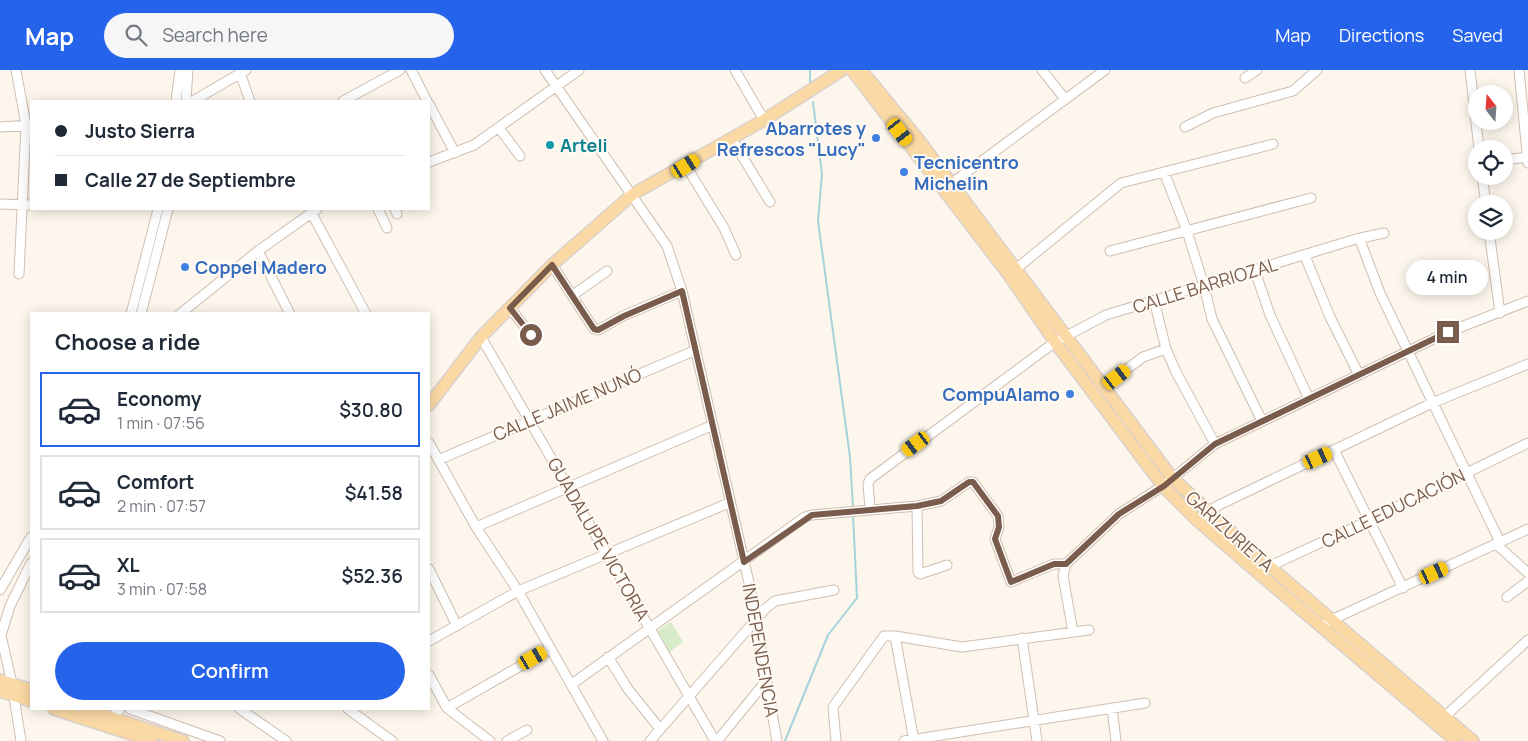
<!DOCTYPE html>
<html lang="en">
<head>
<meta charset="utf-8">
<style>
  :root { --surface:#fff; --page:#f6f6f7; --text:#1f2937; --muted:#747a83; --line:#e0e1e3; --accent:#2563eb }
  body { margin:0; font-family:Manrope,sans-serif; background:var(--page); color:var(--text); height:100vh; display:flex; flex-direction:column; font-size:19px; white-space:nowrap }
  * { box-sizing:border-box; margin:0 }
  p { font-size:16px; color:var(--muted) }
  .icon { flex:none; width:28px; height:28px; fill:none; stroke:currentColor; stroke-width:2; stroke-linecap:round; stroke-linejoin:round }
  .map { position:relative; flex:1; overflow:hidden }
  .drawer { position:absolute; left:30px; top:242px; width:400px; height:398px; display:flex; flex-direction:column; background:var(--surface); border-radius:0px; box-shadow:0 2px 12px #0003 }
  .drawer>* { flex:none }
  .hud { position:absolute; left:30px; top:30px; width:400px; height:110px; border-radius:0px; box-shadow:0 2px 12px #0003; display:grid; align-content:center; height:110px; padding:0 25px; background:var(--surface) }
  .needle { width:32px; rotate:343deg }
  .controls { position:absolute; left:1468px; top:15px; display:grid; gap:10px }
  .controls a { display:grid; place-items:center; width:45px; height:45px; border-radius:50%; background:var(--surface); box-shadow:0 2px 12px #0003; font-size:25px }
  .end { position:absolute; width:22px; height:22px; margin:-11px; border:6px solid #7a5c4d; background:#fff; box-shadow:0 0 0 2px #fff }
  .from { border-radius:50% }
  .bubble { position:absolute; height:35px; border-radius:18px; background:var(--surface); box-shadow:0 2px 12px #0003; font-size:16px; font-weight:600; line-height:35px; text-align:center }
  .car { position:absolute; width:15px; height:30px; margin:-15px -8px; border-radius:6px; box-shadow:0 0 4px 1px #0007; background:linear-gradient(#f5c518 24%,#345 0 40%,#f5c518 0 76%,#345 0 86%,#f5c518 0) }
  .hud b { display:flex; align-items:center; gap:18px; height:48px; font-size:19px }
  .hud b+b { border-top:1px solid var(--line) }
  .hud i { width:12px; height:12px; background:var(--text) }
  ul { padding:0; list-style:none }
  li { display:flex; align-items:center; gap:15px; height:75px; margin:0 10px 8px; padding:0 15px; border:2px solid var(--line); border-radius:0px }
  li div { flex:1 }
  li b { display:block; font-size:19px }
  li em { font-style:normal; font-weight:600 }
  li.active { border-color:var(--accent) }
  li>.icon { width:45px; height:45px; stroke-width:1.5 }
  h2 { padding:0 25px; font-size:22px; line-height:60px }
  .primary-button { display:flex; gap:10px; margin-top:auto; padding:10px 25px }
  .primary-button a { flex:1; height:58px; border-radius:30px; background:var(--accent); color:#fff; font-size:20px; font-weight:600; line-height:58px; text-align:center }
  header { display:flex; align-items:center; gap:30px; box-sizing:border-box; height:70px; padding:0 25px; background:var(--accent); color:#fff }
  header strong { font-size:24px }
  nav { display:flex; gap:28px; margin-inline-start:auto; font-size:18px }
  .search { width:350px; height:45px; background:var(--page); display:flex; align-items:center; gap:12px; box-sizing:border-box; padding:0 18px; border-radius:28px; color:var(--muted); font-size:19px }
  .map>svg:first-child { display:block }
  .green { fill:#d8ecc9 }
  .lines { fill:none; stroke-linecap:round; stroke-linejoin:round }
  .stream { stroke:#a5d3da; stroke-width:2 }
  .minor-casing { stroke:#d1beb0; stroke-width:11 }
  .major-casing { stroke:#dad1cd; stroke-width:14 }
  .minor { stroke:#fff; stroke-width:9 }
  .major { stroke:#fbd9a5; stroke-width:11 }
  .route { stroke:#7a5c4d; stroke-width:6 }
  .shop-dot { fill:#3f7fe0; stroke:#fffaf3; stroke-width:2 }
  .culture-dot { fill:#0f9aa8; stroke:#fffaf3; stroke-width:2 }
  .labels { text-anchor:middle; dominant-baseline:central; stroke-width:4; stroke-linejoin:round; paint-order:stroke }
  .shop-label { font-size:18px; font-weight:bold; fill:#366cbe; stroke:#fffaf3; text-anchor:end }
  .culture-label { font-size:18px; font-weight:bold; fill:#0d838f; stroke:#fffaf3; text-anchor:start }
  .street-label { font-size:18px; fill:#7a5c4d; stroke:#fffaf3 }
</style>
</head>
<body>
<header>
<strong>Map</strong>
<div class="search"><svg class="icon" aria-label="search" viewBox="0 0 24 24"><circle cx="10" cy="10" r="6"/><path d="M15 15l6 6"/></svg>Search here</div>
<nav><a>Map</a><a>Directions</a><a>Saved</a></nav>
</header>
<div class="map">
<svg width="1528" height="671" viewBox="0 0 1528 671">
  <rect width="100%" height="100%" fill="#fdf6ec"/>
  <!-- green -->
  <path class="green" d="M671,552L683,572L668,583L656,562Z"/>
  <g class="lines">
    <!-- stream -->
    <path class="stream" d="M810,0V16
      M813,32L822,104L818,151L850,387L853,437
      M785,671L828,565L857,528L853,445"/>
    <defs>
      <path id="minor" d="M16,0L26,55L19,204
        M411,0L427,31
        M545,0L667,176L682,221L750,517L777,671
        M735,0L764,50
        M1042,0L1065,29
        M1470,0L1479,79
        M1519,0L1528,93
        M240,3L250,31
        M1245,8L1257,0
        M176,31L180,0
        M186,31L188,0
        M193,31L246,0
        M343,31L400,0
        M429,34L455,83
        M0,57L31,55
        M1185,57L1213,43L1293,21L1317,0
        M499,58L520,86
        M731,68L770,132
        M1504,90L1528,87
        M429,92L474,75L579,0
        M686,96L724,158L736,185
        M1164,102L1187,161L1204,216L1212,249L1262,351
        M1482,106L1486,134
        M948,116L1105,0
        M0,134L31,135
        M378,139L387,158
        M395,139L397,144
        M311,142L366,244
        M1489,161L1500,243
        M1360,170L1380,223L1500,472
        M258,181L290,244
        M1110,181L1311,128
        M1305,186L1330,247L1359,305
        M552,195L594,259L598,260L623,246L682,221
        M1255,201L1270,245L1309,329
        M1011,203L1121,113L1273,74
        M573,225L607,201
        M1154,230L1166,279L1176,302L1215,374
        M510,238L531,265
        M131,244L158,139
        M141,244L168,139
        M180,244L258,181L317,139
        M481,267L715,671
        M1103,317L1143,287L1166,279
        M429,373L476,457L518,521L603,671
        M1334,380L1403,518
        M438,390L696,280
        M917,436L918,502L920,504L947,495
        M870,438L868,414L870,409L1055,272L1106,245L1356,169L1384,163
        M1197,450L1219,435L1432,333L1528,294
        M476,457L713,355
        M1496,474L1528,503
        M429,499L457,556
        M1257,502L1368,451L1528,373
        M0,520L31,467
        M1507,527L1528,511
        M1327,552L1528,459
        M1073,562L1063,506L1066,494L1119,444L1163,416L1215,374L1448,262L1528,231
        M895,566L914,671
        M1022,568L1037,671
        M429,571L518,521L729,433
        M608,587L628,619L660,659
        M429,605L447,638L490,671
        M572,614L805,447L812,445L917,436L941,431L969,412H973L998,446L999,457L995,469L1011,512L1054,494H1066
        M447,638L550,579
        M1112,638L1116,671
        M130,639L220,671
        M240,639L286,671
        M348,639L392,671
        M108,651L120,639
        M1440,651L1528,570
        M21,671L12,614L1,565L10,536L31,493
        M507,671L527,660
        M650,671L766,538L775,531L834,520
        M717,671L766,611
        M836,671L833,637L884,566H895L962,577L1089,560
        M904,671L1145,633"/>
      <path id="major" d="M852,0L1009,205L1055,272L1163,416L1197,450L1257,502L1456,671
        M861,0L918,69L1173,409L1269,496L1473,671
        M429,335L481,267L552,195L633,124L764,50L842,0
        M0,610L31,620
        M0,621L31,631
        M54,639L152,671
        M85,639L183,671"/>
    </defs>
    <!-- minor casing -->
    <use href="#minor" class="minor-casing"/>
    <!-- major casing -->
    <use href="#major" class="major-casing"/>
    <!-- minor -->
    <use href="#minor" class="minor"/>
    <!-- major -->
    <use href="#major" class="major"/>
  </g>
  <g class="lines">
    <!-- route -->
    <path class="route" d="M531,265L510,238L552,195L594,259L598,260L624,246L682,221L744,492L812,445L917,436L941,431L969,412H973L998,446L999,457L995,469L1011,512L1054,494H1066L1119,444L1164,416L1215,374L1448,262"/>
  </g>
  <!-- markers -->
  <g class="shop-dot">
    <circle cx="876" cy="68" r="5"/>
    <circle cx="904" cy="102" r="5"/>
    <circle cx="185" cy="197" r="5"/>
    <circle cx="1070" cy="324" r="5"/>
  </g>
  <circle class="culture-dot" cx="550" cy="75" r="5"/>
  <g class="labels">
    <!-- shop labels -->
    <g class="shop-label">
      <text x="866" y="58">Abarrotes y<tspan x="866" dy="21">Refrescos "Lucy"</tspan></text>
      <text x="914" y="92" text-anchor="start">Tecnicentro<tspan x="914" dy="21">Michelin</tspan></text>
      <text x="195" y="197" text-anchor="start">Coppel Madero</text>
      <text x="1060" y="324">CompuAlamo</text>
    </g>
    <!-- culture labels -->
    <g class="culture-label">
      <text x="560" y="75">Arteli</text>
    </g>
    <!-- street labels -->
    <g class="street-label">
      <text transform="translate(1205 215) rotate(-17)">CALLE BARRIOZAL</text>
      <text transform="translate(567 334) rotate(-23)">CALLE JAIME NUNÓ</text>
      <text transform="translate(1393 438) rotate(-26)">CALLE EDUCACIÓN</text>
      <text transform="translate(1230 461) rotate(42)">GARIZURIETA</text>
      <text transform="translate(599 469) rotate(60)">GUADALUPE VICTORIA</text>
      <text transform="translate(761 580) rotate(80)">INDEPENDENCIA</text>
    </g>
  </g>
</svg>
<div class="controls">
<a><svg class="needle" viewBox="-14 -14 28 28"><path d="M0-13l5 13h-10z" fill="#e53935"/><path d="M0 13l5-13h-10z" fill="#747a83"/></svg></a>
<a><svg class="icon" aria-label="locate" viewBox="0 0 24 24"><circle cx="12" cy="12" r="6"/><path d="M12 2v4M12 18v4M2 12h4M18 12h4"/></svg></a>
<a><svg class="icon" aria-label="layers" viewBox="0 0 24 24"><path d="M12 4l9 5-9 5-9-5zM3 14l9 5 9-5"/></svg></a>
</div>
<i class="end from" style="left:531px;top:265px"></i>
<i class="end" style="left:1448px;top:262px"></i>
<div class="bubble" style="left:1406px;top:190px;width:82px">4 min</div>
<i class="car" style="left:900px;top:62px;rotate:142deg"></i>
<i class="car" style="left:686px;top:96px;rotate:58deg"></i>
<i class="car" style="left:1117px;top:307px;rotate:53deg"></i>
<i class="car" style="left:916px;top:374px;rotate:234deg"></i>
<i class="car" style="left:1318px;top:388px;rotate:65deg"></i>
<i class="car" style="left:1434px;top:503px;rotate:65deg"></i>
<i class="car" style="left:533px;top:588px;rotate:60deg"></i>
<div class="hud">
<b><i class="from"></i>Justo Sierra</b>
<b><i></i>Calle 27 de Septiembre</b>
</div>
<section class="drawer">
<h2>Choose a ride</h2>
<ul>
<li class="active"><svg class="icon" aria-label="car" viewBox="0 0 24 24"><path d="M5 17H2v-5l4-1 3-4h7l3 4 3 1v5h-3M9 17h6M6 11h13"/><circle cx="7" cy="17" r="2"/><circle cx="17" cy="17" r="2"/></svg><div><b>Economy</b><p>1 min · 07:56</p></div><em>$30.80</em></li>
<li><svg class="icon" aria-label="car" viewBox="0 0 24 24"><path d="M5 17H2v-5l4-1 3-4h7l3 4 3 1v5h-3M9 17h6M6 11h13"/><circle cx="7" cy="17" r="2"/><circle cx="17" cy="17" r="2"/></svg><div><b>Comfort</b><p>2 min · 07:57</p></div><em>$41.58</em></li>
<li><svg class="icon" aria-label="car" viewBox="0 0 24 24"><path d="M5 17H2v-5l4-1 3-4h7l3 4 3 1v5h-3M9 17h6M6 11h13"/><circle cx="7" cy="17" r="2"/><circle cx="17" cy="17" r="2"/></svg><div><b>XL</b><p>3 min · 07:58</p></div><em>$52.36</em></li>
</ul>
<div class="primary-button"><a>Confirm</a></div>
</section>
</div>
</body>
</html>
